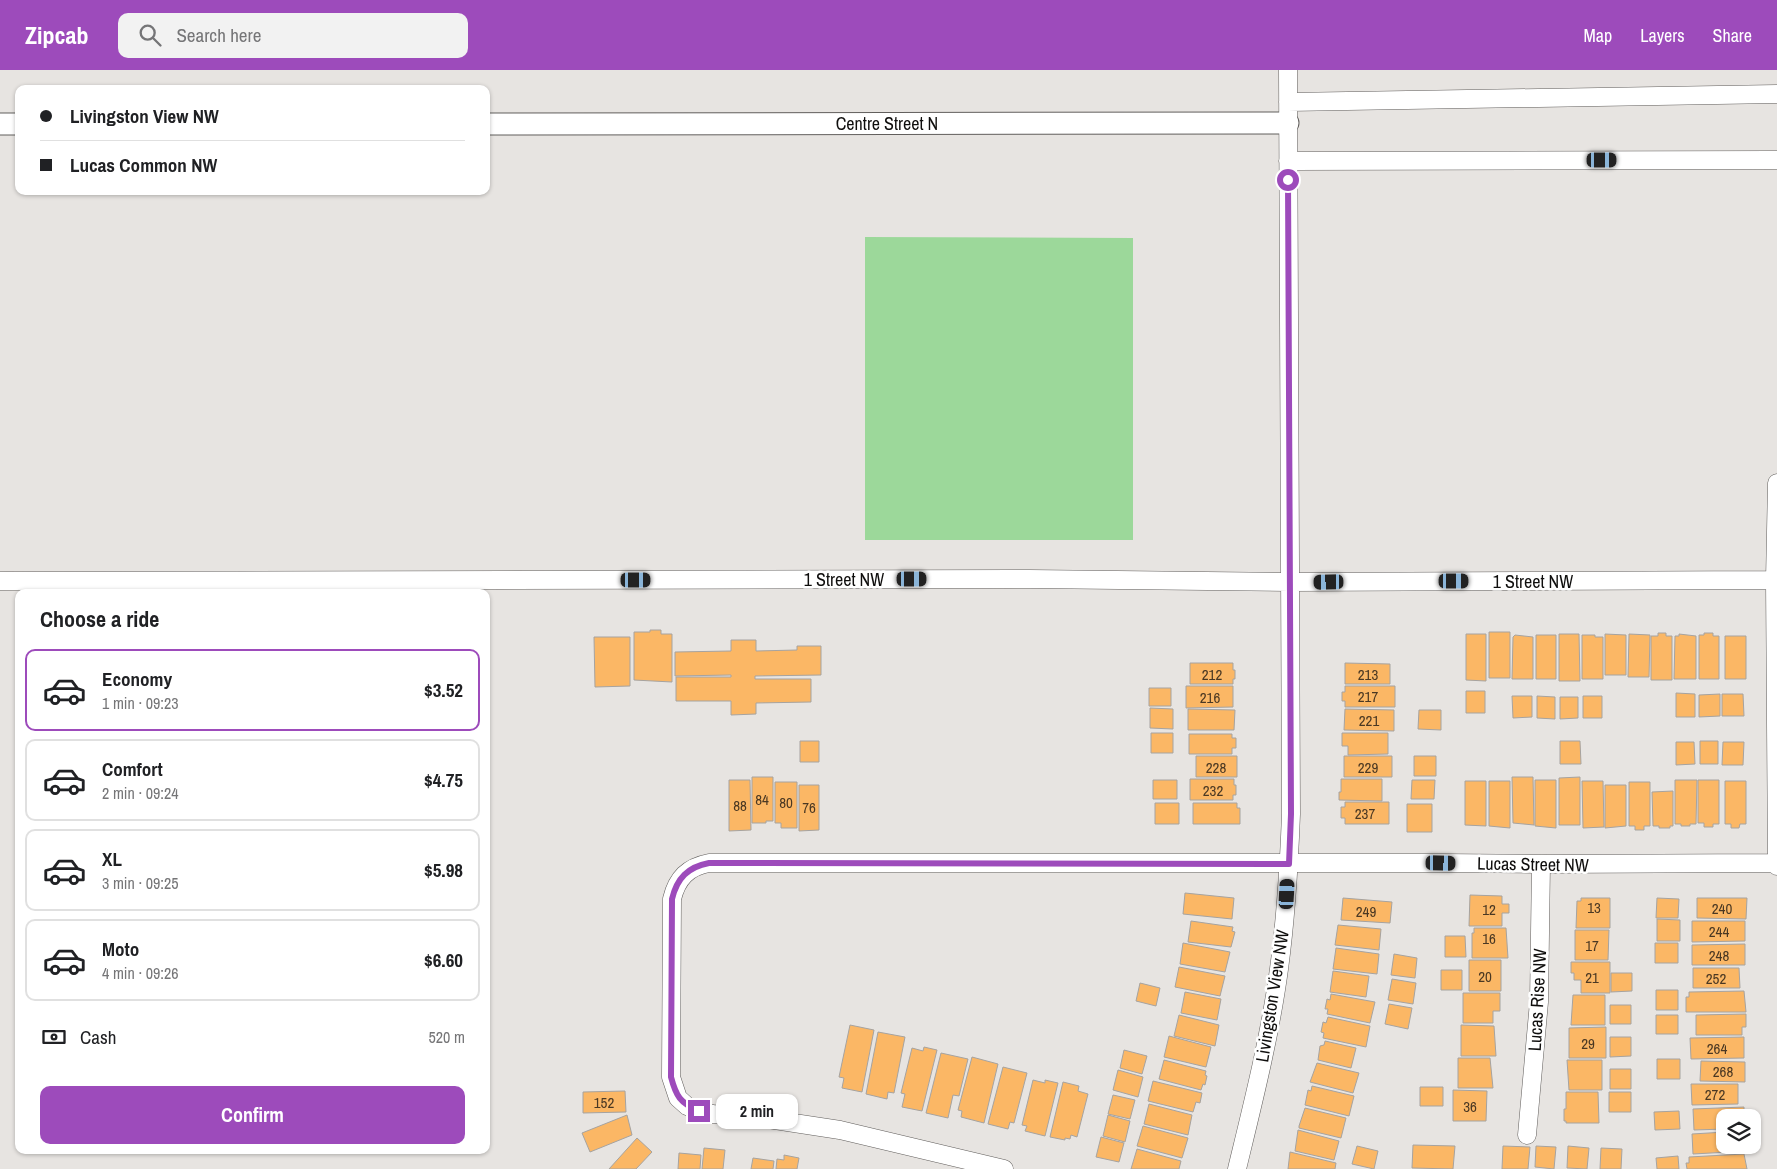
<!DOCTYPE html>
<html lang="en">
<head>
<meta charset="utf-8">
<style>
  :root { --surface:#fff; --page:#f2f2f2; --text:#202124; --muted:#757577; --line:#e0e0e0; --accent:#9d4bbb }
  body { margin:0; font-family:"Archivo Narrow",sans-serif; background:var(--page); color:var(--text); height:100vh; display:flex; flex-direction:column; font-size:19px; white-space:nowrap }
  * { box-sizing:border-box; margin:0 }
  p { font-size:16px; color:var(--muted) }
  .icon { flex:none; width:28px; height:28px; fill:none; stroke:currentColor; stroke-width:2; stroke-linecap:round; stroke-linejoin:round }
  .map { position:relative; flex:1; overflow:hidden }
  .side { position:absolute; left:15px; top:519px; width:475px; height:565px; display:flex; flex-direction:column; background:var(--surface); border-radius:10px; box-shadow:0 1px 4px #0004 }
  .side>* { flex:none }
  .hud { position:absolute; left:15px; top:15px; width:475px; height:110px; border-radius:10px; box-shadow:0 1px 4px #0004; display:grid; align-content:center; height:110px; padding:0 25px; background:var(--surface) }
  .buttons { position:absolute; left:1716px; top:1039px; display:grid; gap:10px }
  .buttons a { display:grid; place-items:center; width:45px; height:45px; border-radius:10px; background:var(--surface); box-shadow:0 1px 4px #0004; font-size:25px }
  .end { position:absolute; width:22px; height:22px; margin:-11px; border:6px solid #9d4bbb; background:#fff; box-shadow:0 0 0 2px #fff }
  .from { border-radius:50% }
  .bubble { position:absolute; height:35px; border-radius:10px; background:var(--surface); box-shadow:0 1px 4px #0004; font-size:16px; font-weight:800; line-height:35px; text-align:center }
  .car { position:absolute; width:15px; height:30px; margin:-15px -8px; border-radius:6px; box-shadow:0 0 4px 1px #0007; background:linear-gradient(#222 24%,#8ab4d8 0 40%,#222 0 76%,#8ab4d8 0 86%,#222 0) }
  .hud b { display:flex; align-items:center; gap:18px; height:48px; font-size:19px }
  .hud b+b { border-top:1px solid var(--line) }
  .hud i { width:12px; height:12px; background:var(--text) }
  ul { padding:0; list-style:none }
  li { display:flex; align-items:center; gap:15px; height:82px; margin:0 10px 8px; padding:0 15px; border:2px solid var(--line); border-radius:10px }
  li div { flex:1 }
  li b { display:block; font-size:19px }
  li em { font-style:normal; font-weight:800 }
  li.current { border-color:var(--accent) }
  li>.icon { width:45px; height:45px; stroke-width:1.5 }
  h2 { padding:0 25px; font-size:22px; line-height:60px }
  .pay { display:flex; align-items:center; gap:12px; height:55px; padding:0 25px; font-size:19px }
  .pay p { margin-inline-start:auto }
  .action { display:flex; gap:10px; margin-top:auto; padding:10px 25px }
  .action a { flex:1; height:58px; border-radius:10px; background:var(--accent); color:#fff; font-size:20px; font-weight:800; line-height:58px; text-align:center }
  header { display:flex; align-items:center; gap:30px; box-sizing:border-box; height:70px; padding:0 25px; background:var(--accent); color:#fff }
  header strong { font-size:24px }
  nav { display:flex; gap:28px; margin-inline-start:auto; font-size:18px }
  .search { width:350px; height:45px; background:var(--page); display:flex; align-items:center; gap:12px; box-sizing:border-box; padding:0 18px; border-radius:10px; color:var(--muted); font-size:19px }
  .map>svg:first-child { display:block }
  .green { fill:#9cd89a }
  .building { fill:#fbb765; stroke:#a6a3a0 }
  .lines { fill:none; stroke-linecap:round; stroke-linejoin:round }
  .minor-casing { stroke:#615e5c; stroke-width:19 }
  .tertiary-casing { stroke:#615e5c; stroke-width:23 }
  .minor { stroke:#fff; stroke-width:18 }
  .tertiary { stroke:#fff; stroke-width:21 }
  .route { stroke:#9d4bbb; stroke-width:6 }
  .labels { text-anchor:middle; dominant-baseline:central; stroke-width:5; stroke-linejoin:round; paint-order:stroke }
  .number-label { font-size:15px; fill:#4a3823 }
  .street-label { font-size:18px; fill:#0f0e0d; stroke:#fff }
</style>
</head>
<body>
<header>
<strong>Zipcab</strong>
<div class="search"><svg class="icon" aria-label="search" viewBox="0 0 24 24"><circle cx="10" cy="10" r="6"/><path d="M15 15l6 6"/></svg>Search here</div>
<nav><a>Map</a><a>Layers</a><a>Share</a></nav>
</header>
<div class="map">
<svg width="1777" height="1099" viewBox="0 0 1777 1099">
  <rect width="100%" height="100%" fill="#e7e4e1"/>
  <!-- green -->
  <path class="green" d="M865,167L1133,168V470H865Z"/>
  <!-- building -->
  <path class="building" d="M650,560H661V564H672V612L634,610V562H650Z
    M1489,562H1510V608H1489Z
    M1658,563H1666V566H1672V610H1651V566H1658Z
    M1704,563H1713V566H1719V609H1699V565H1704Z
    M1466,564H1486V611L1466,610Z
    M1559,564H1579L1580,611H1559Z
    M1605,564L1626,565V605H1605Z
    M1629,564L1650,565L1649,607H1628Z
    M1679,564L1696,566V609H1674L1675,566H1679Z
    M1515,565L1533,567V609H1512L1513,567Z
    M1536,565H1556V609H1536Z
    M1582,565H1595V567H1603V609H1582Z
    M1725,566H1746V609H1725Z
    M594,567H630V616L595,617Z
    M731,570H756V581L797,580V576H821V605L755,606V609H811V632L756,633V644L731,645V631H676V607H731V605L675,606V582L731,581Z
    M1190,593H1233V600H1235V609H1233V614H1190Z
    M1345,593L1390,594V614H1345Z
    M1186,616H1233V637L1186,638Z
    M1345,616H1395V637H1345V631H1342V622H1345Z
    M1149,618H1171V636H1149Z
    M1466,621H1485V643H1466Z
    M1676,623L1695,624V647H1676Z
    M1720,624V646L1699,647V625Z
    M1722,624H1743L1744,646H1722Z
    M1512,626H1532V647L1513,648Z
    M1537,626L1555,627V649L1537,648Z
    M1583,626H1602V648H1583Z
    M1560,627H1578V648L1560,649Z
    M1150,638L1173,639V659L1150,658Z
    M1188,639L1235,640L1234,660H1188Z
    M1345,639L1394,640V661L1344,660Z
    M1419,640H1441V660L1418,659Z
    M1151,663H1173V683H1151Z
    M1342,663H1388V684L1348,685V676H1342Z
    M1189,664H1232V668H1236V678H1232V684H1189Z
    M800,671H819V692H800Z
    M1560,671H1580L1581,694H1560Z
    M1700,671H1718V694H1700Z
    M1676,672H1694L1695,694L1676,695Z
    M1723,672H1744L1743,695H1722Z
    M1196,686H1237V707H1196Z
    M1344,686H1392V707H1344Z
    M1414,686H1436V706H1414Z
    M752,707H773V751H766V753H752Z
    M1512,707H1533L1534,755L1513,753Z
    M1580,707V755H1559V708Z
    M1190,709H1234V715H1236V725H1233V730H1190Z
    M1341,709H1382V731L1339,730V722H1341Z
    M729,710H750L751,760L729,761Z
    M1153,710H1177V729H1153Z
    M1412,710H1435L1434,729H1411Z
    M1535,710H1556V758L1535,756Z
    M1675,710H1697L1696,754H1690V756H1681V754H1675Z
    M1698,710H1719V754H1713V757H1704V753H1698Z
    M1465,711H1486V756L1465,755Z
    M1489,711H1510V758L1489,756Z
    M1582,711H1603L1604,757L1583,758Z
    M1725,711H1746V754H1740L1739,758H1731V754H1725Z
    M775,712H797V758H781V753H775Z
    M1629,712H1650V756H1644V760H1635V756H1629Z
    M799,715H819V760L799,761Z
    M1605,715H1626V756L1605,758Z
    M1673,721V756H1670V758H1659V756H1653L1652,722Z
    M1345,732H1389V754H1345V748H1341V737H1345Z
    M1155,733H1179V754H1155Z
    M1193,733H1237V738H1240V754H1193Z
    M1407,734H1432V762H1407Z
    M1185,823L1234,828L1232,849L1183,844Z
    M1470,825L1502,826V834H1509V843H1502V856H1469Z
    M1343,828L1392,832L1390,853L1341,850Z
    M1581,828H1610V858H1576L1577,831H1581Z
    M1657,828L1679,829L1678,848H1656Z
    M1697,828H1747L1746,849L1697,848Z
    M1657,849L1680,850V871H1657Z
    M1191,851L1233,857L1232,861L1235,862L1231,877L1188,872Z
    M1692,851H1745V871L1692,872Z
    M1338,855L1381,859L1379,880L1335,875Z
    M1474,858H1506L1508,888H1472V863H1474Z
    M1575,860H1609L1608,890H1575Z
    M1445,866H1465L1466,887H1445Z
    M1183,873L1230,882L1225,902L1180,894Z
    M1655,873H1678V893H1655Z
    M1745,874V895H1692V875Z
    M1336,878L1379,884L1377,904L1333,899Z
    M1394,884L1417,888L1415,908L1391,905Z
    M1469,890H1501V921H1469Z
    M1571,892H1610V923H1581V910H1574V903H1571Z
    M1179,897L1225,906L1220,926L1175,917Z
    M1693,898H1739L1740,918H1693Z
    M1441,900H1462V920H1441Z
    M1333,901L1369,906L1366,927L1330,922Z
    M1611,903H1632V921L1611,922Z
    M1392,909L1416,913L1413,934L1388,930Z
    M1140,913L1160,918L1156,936L1136,931Z
    M1656,920H1678V940H1656Z
    M1744,921L1746,942H1686V927H1689V922Z
    M1185,922L1221,929L1217,950L1181,943Z
    M1463,923H1500V941H1493V953H1463Z
    M1331,924L1375,932L1370,953L1327,944L1328,939H1325L1327,929L1330,930Z
    M1573,925H1605V955H1571Z
    M1389,934L1412,938L1408,959L1385,954Z
    M1610,935H1631V954H1610Z
    M1746,944V957H1742V965H1696V945Z
    M1179,945L1219,955L1215,976L1174,966Z
    M1656,945H1678V964H1656Z
    M1328,947L1370,956L1366,977L1323,968L1324,963L1321,962L1323,952L1326,953Z
    M850,955L874,960L862,1022L842,1018L844,1008L839,1007Z
    M1461,955L1494,956L1496,986H1461Z
    M1606,957V988H1569V958Z
    M878,962L905,967L894,1023L888,1022L887,1029L866,1024Z
    M1169,966L1211,977L1206,997L1164,987Z
    M1610,967H1631V986L1610,987Z
    M1744,967V988L1691,989L1690,968Z
    M1325,971L1356,978L1351,998L1318,990L1320,976L1324,975Z
    M924,977L937,980L922,1041L902,1037L905,1024L901,1023L912,978L923,981Z
    M1124,980L1147,986L1142,1004L1120,998Z
    M941,983L968,989L959,1026L953,1025L948,1048L926,1043Z
    M972,987L998,994L984,1053L961,1047L962,1041L958,1040Z
    M1458,988H1490L1493,1018H1458Z
    M1657,989H1680V1009H1657Z
    M1164,990L1206,1001L1205,1005L1207,1006L1205,1015L1203,1014L1201,1020L1159,1009Z
    M1567,990H1602V1020H1569Z
    M1701,991L1745,992V1012L1700,1011Z
    M1317,993L1359,1003L1353,1023L1310,1012Z
    M1003,997L1027,1003L1014,1053L1010,1052L1008,1059L988,1054Z
    M1610,999H1631V1019H1610Z
    M1118,1000L1143,1007L1138,1027L1113,1020Z
    M1033,1010L1045,1013V1010L1058,1013L1045,1066L1025,1061L1027,1056L1022,1055Z
    M1153,1011L1202,1023L1200,1033L1196,1032L1193,1042L1148,1031Z
    M1063,1012L1079,1016L1078,1021L1088,1024L1077,1067L1071,1065L1070,1069L1065,1068V1070L1050,1067Z
    M1691,1014H1738V1034L1692,1035Z
    M1312,1016L1354,1026L1349,1046L1305,1035L1308,1020L1311,1021Z
    M1420,1017H1443V1036H1420Z
    M1453,1020L1487,1021L1486,1051H1453Z
    M625,1021L626,1042L583,1043V1022Z
    M1566,1022H1598L1599,1053H1566V1051H1564V1039H1566Z
    M1609,1022H1631V1042H1609Z
    M1113,1025L1135,1030L1130,1049L1108,1044Z
    M1149,1034L1192,1045L1188,1065L1144,1054Z
    M1744,1037V1048H1725V1059L1694,1060L1693,1039Z
    M1305,1038L1346,1048L1341,1068L1299,1058V1056Z
    M1679,1041L1680,1059L1655,1060L1654,1042Z
    M627,1045L632,1065L590,1082L582,1063Z
    M1108,1045L1130,1051L1125,1072L1103,1066Z
    M1143,1056L1188,1068L1182,1088L1137,1076Z
    M1298,1060L1339,1071L1334,1090L1295,1081Z
    M1725,1062V1075H1747V1081L1693,1084L1692,1064Z
    M1101,1067L1124,1073L1119,1092L1096,1087Z
    M637,1068L652,1082L636,1099H609Z
    M1413,1075L1455,1076L1453,1099L1412,1098Z
    M1357,1076L1378,1081L1374,1099L1352,1094Z
    M1503,1076L1530,1077L1528,1099H1502Z
    M1536,1076L1556,1077L1554,1099L1535,1097Z
    M1568,1076L1589,1078L1587,1099L1567,1098Z
    M704,1078L725,1080L723,1099H702Z
    M1601,1078L1622,1079L1621,1099H1600Z
    M1137,1079L1181,1091L1179,1099H1131Z
    M1290,1082L1336,1093L1335,1099H1288Z
    M679,1083L701,1085L700,1099H678Z
    M1744,1084L1747,1099H1687L1686,1093H1689V1087Z
    M784,1085L799,1088L797,1099H776L777,1089L784,1090Z
    M1678,1086L1679,1099H1657L1656,1088Z
    M753,1088L774,1091L773,1099H751Z"/>
  <g class="lines">
    <defs>
      <path id="minor" d="M1288,32L1777,24
        M1288,91L1777,90
        M1777,413L1775,510L1777,796
        M0,511L1030,509L1289,512L1777,510
        M1527,1065L1539,932L1541,794
        M1004,1099L840,1060L742,1045L713,1044L699,1041L687,1036L678,1028L671,1007L672,829C677,808 688,797 709,793H1441L1541,794L1777,793
        M1237,1099C1253,1033 1270,966 1279,899C1286,847 1289,796 1291,744L1288,0"/>
      <path id="tertiary" d="M0,54H19
        M486,54L1288,53"/>
    </defs>
    <!-- minor casing -->
    <use href="#minor" class="minor-casing"/>
    <!-- tertiary casing -->
    <use href="#tertiary" class="tertiary-casing"/>
    <!-- minor -->
    <use href="#minor" class="minor"/>
    <!-- tertiary -->
    <use href="#tertiary" class="tertiary"/>
  </g>
  <g class="lines">
    <!-- route -->
    <path class="route" d="M699,1041C680,1033 676,1026 671,1007L672,829C677,808 688,797 709,793L1289,794L1291,744L1288,110"/>
  </g>
  <g class="labels">
    <!-- number labels -->
    <g class="number-label">
      <text x="1212" y="604">212</text>
      <text x="1368" y="604">213</text>
      <text x="1368" y="626">217</text>
      <text x="1210" y="627">216</text>
      <text x="1369" y="650">221</text>
      <text x="1216" y="697">228</text>
      <text x="1368" y="697">229</text>
      <text x="1213" y="720">232</text>
      <text x="762" y="729">84</text>
      <text x="786" y="732">80</text>
      <text x="740" y="735">88</text>
      <text x="809" y="737">76</text>
      <text x="1365" y="743">237</text>
      <text x="1594" y="837">13</text>
      <text x="1722" y="838">240</text>
      <text x="1489" y="839">12</text>
      <text x="1366" y="841">249</text>
      <text x="1719" y="861">244</text>
      <text x="1489" y="868">16</text>
      <text x="1592" y="875">17</text>
      <text x="1719" y="885">248</text>
      <text x="1485" y="906">20</text>
      <text x="1592" y="907">21</text>
      <text x="1716" y="908">252</text>
      <text x="1588" y="973">29</text>
      <text x="1717" y="978">264</text>
      <text x="1723" y="1001">268</text>
      <text x="1715" y="1024">272</text>
      <text x="604" y="1032">152</text>
      <text x="1470" y="1036">36</text>
    </g>
    <!-- street labels -->
    <g class="street-label">
      <text x="887" y="53">Centre Street N</text>
      <text x="844" y="509">1 Street NW</text>
      <text x="1533" y="511">1 Street NW</text>
      <text transform="translate(1533 794) rotate(1)">Lucas Street NW</text>
      <text transform="translate(1272 926) rotate(-81)">Livingston View NW</text>
      <text transform="translate(1537 930) rotate(-87)">Lucas Rise NW</text>
    </g>
  </g>
</svg>
<div class="buttons">
<a><svg class="icon" aria-label="layers" viewBox="0 0 24 24"><path d="M12 4l9 5-9 5-9-5zM3 14l9 5 9-5"/></svg></a>
</div>
<i class="end from" style="left:1288px;top:110px"></i>
<i class="end" style="left:699px;top:1041px"></i>
<div class="bubble" style="left:716px;top:1024px;width:82px">2 min</div>
<i class="car" style="left:1602px;top:90px;rotate:90deg"></i>
<i class="car" style="left:912px;top:509px;rotate:90deg"></i>
<i class="car" style="left:636px;top:510px;rotate:90deg"></i>
<i class="car" style="left:1454px;top:511px;rotate:90deg"></i>
<i class="car" style="left:1329px;top:512px;rotate:269deg"></i>
<i class="car" style="left:1441px;top:793px;rotate:91deg"></i>
<i class="car" style="left:1287px;top:824px;rotate:3deg"></i>
<div class="hud">
<b><i class="from"></i>Livingston View NW</b>
<b><i></i>Lucas Common NW</b>
</div>
<section class="side">
<h2>Choose a ride</h2>
<ul>
<li class="current"><svg class="icon" aria-label="car" viewBox="0 0 24 24"><path d="M5 17H2v-5l4-1 3-4h7l3 4 3 1v5h-3M9 17h6M6 11h13"/><circle cx="7" cy="17" r="2"/><circle cx="17" cy="17" r="2"/></svg><div><b>Economy</b><p>1 min · 09:23</p></div><em>$3.52</em></li>
<li><svg class="icon" aria-label="car" viewBox="0 0 24 24"><path d="M5 17H2v-5l4-1 3-4h7l3 4 3 1v5h-3M9 17h6M6 11h13"/><circle cx="7" cy="17" r="2"/><circle cx="17" cy="17" r="2"/></svg><div><b>Comfort</b><p>2 min · 09:24</p></div><em>$4.75</em></li>
<li><svg class="icon" aria-label="car" viewBox="0 0 24 24"><path d="M5 17H2v-5l4-1 3-4h7l3 4 3 1v5h-3M9 17h6M6 11h13"/><circle cx="7" cy="17" r="2"/><circle cx="17" cy="17" r="2"/></svg><div><b>XL</b><p>3 min · 09:25</p></div><em>$5.98</em></li>
<li><svg class="icon" aria-label="car" viewBox="0 0 24 24"><path d="M5 17H2v-5l4-1 3-4h7l3 4 3 1v5h-3M9 17h6M6 11h13"/><circle cx="7" cy="17" r="2"/><circle cx="17" cy="17" r="2"/></svg><div><b>Moto</b><p>4 min · 09:26</p></div><em>$6.60</em></li>
</ul>
<div class="pay"><svg class="icon" aria-label="cash" viewBox="0 0 24 24"><path d="M3 7h18v10H3z"/><circle cx="12" cy="12" r="2"/></svg>Cash<p>520 m</p></div>
<div class="action"><a>Confirm</a></div>
</section>
</div>
</body>
</html>
